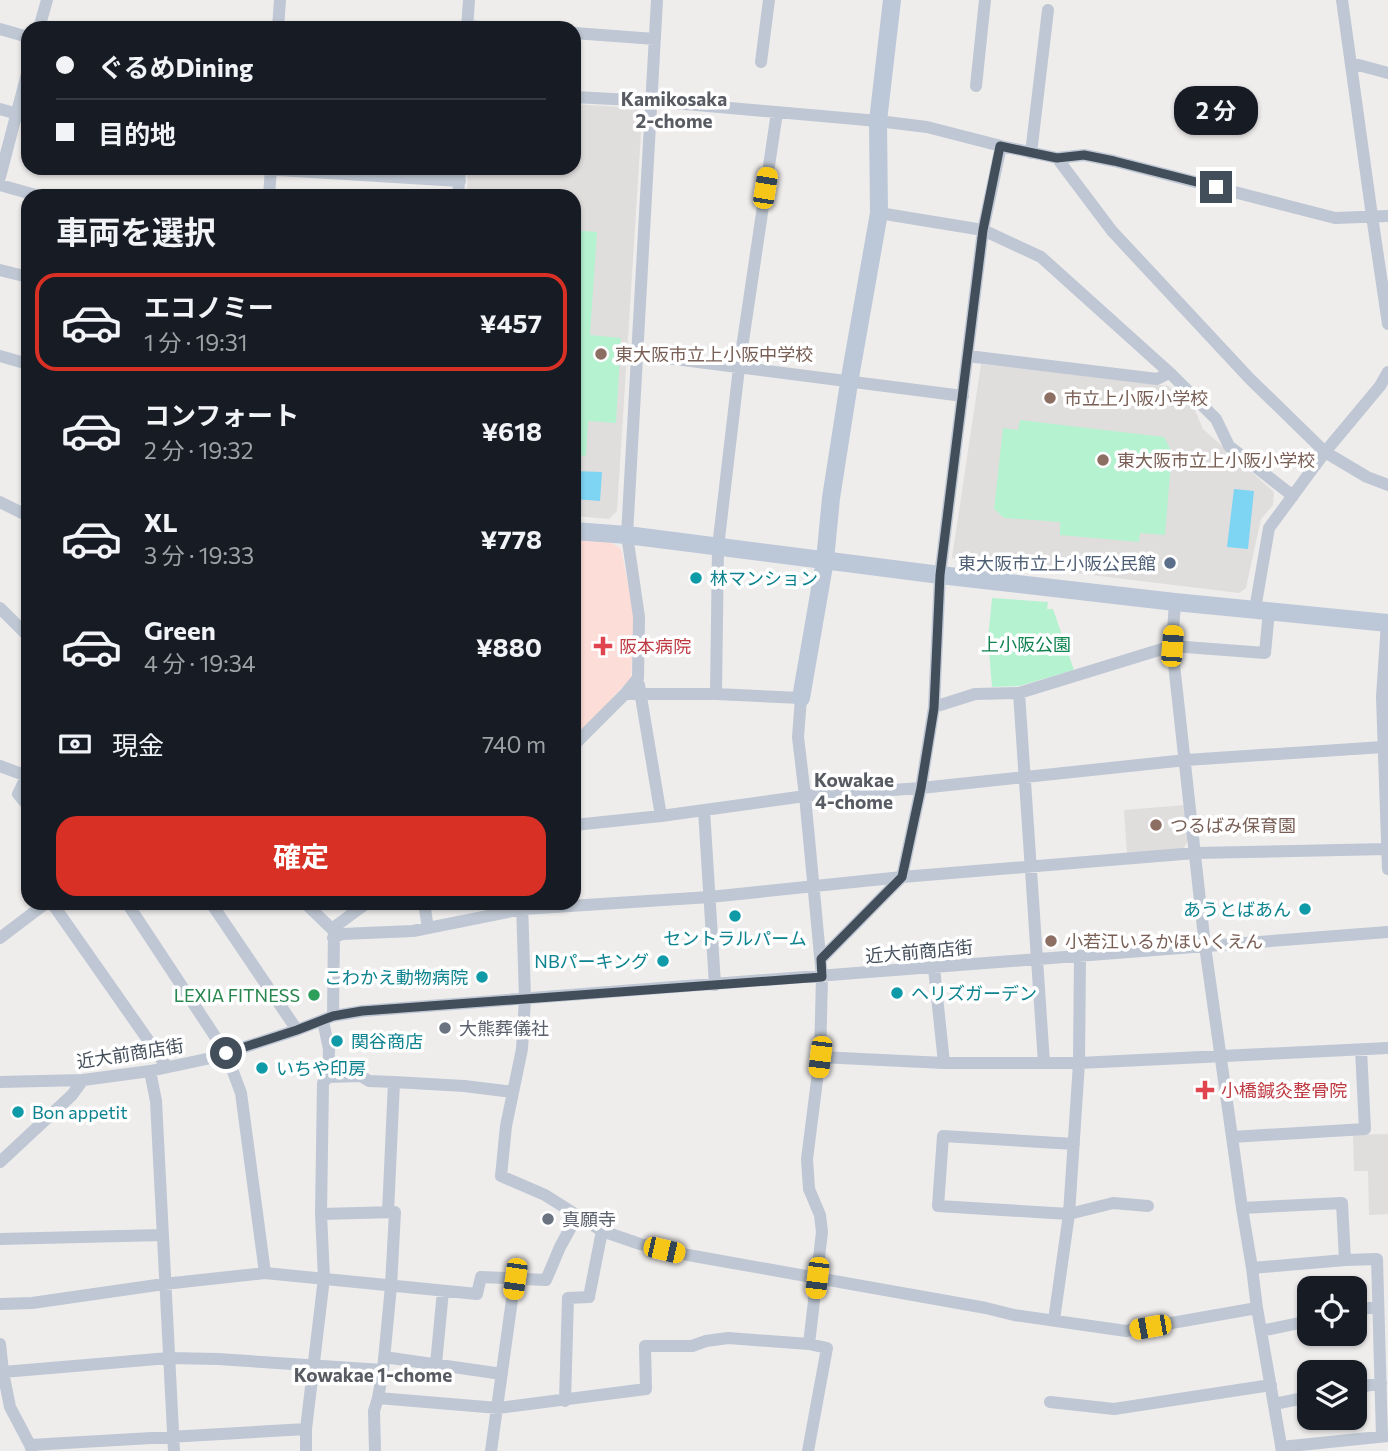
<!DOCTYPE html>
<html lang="ja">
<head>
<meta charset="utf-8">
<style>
  :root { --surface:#171b24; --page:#242831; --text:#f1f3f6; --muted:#9ea1a6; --line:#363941; --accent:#d93025 }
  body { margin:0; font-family:Commissioner,"Noto Sans JP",sans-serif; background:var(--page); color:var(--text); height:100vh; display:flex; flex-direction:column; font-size:26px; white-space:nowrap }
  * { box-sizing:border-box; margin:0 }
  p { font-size:23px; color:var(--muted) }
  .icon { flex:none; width:38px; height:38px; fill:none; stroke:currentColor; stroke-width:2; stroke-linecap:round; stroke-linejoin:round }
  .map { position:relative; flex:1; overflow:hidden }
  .details { position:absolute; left:21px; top:189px; width:560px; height:721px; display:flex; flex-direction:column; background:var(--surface); border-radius:21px; box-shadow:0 2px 5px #0004 }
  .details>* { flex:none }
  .top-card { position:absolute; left:21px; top:21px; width:560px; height:154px; border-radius:21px; box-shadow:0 2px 5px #0004; display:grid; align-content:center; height:154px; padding:0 35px; background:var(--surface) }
  .fabs { position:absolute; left:1297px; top:1276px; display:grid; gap:14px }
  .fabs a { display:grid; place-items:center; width:70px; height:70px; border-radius:14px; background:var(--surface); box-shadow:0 2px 5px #0004; font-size:35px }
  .end { position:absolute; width:32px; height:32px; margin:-16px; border:9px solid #434e5b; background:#fff; box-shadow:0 0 0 4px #fff }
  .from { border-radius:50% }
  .bubble { position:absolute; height:49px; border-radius:21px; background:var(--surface); box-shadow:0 2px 5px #0004; font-size:23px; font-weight:700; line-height:49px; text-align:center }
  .car { position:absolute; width:21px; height:42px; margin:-21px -10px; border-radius:9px; box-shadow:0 0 5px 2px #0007; background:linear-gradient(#f5c518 24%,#345 0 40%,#f5c518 0 76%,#345 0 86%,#f5c518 0) }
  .top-card b { display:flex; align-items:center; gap:24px; height:66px; font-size:26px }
  .top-card b+b { border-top:2px solid var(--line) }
  .top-card i { width:18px; height:18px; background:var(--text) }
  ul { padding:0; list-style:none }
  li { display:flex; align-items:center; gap:21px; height:98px; margin:0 14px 10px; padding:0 21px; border:4px solid transparent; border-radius:21px }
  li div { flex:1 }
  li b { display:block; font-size:26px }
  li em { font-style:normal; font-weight:700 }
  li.selected { border-color:var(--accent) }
  li>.icon { width:63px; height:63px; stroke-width:1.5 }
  h2 { padding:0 35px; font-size:32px; line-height:84px }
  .pay { display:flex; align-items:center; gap:18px; height:77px; padding:0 35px; font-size:26px }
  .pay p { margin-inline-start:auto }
  .cta { display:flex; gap:14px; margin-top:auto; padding:14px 35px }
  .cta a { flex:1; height:80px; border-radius:21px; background:var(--accent); color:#fff; font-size:28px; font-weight:700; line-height:80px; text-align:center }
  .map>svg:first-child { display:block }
  .education { fill:#e0dddd }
  .medical { fill:#fdddd8 }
  .green { fill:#b5f2d0 }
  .water { fill:#7dd4f3 }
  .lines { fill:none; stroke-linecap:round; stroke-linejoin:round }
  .street { stroke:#bec7d3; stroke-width:12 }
  .secondary { stroke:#bcc8d7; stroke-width:18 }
  .route { stroke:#434e5b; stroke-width:9 }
  .education-dot { fill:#8d6e63; stroke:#fff; stroke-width:2.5 }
  .service-dot { fill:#5c6f8a; stroke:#fff; stroke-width:2.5 }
  .culture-dot { fill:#0f9aa8; stroke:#fff; stroke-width:2.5 }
  .health-dot { fill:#e0444e; stroke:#fff; stroke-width:2.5 }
  .leisure-dot { fill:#2e9e5b; stroke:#fff; stroke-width:2.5 }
  .worship-dot { fill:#6b7280; stroke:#fff; stroke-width:2.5 }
  .labels { text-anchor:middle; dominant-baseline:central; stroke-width:7; stroke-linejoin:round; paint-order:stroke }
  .education-label { font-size:18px; fill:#785e54; stroke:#fff; text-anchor:start }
  .service-label { font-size:18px; fill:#4e5e75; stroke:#fff; text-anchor:end }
  .culture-label { font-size:18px; fill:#0d838f; stroke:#fff; text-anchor:start }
  .park-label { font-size:18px; fill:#0e824f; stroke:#fff }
  .health-label { font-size:18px; fill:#be3a42; stroke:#fff; text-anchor:start }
  .street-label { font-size:18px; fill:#434e5b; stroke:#fff }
  .leisure-label { font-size:18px; fill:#27864d; stroke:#fff; text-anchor:end }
  .worship-label { font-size:18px; fill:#5b616d; stroke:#fff; text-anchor:start }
  .neighbourhood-label { font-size:19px; font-weight:bold; fill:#585c62; stroke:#fff }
</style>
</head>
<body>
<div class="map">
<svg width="1388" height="1451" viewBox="0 0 1388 1451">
  <rect width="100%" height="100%" fill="#efecec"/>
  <!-- education -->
  <path class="education" d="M574,104L636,108L642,117L617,511L609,519L574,516V196H467L468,168H574Z
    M981,364L1168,386L1194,408L1203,429L1274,492L1273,505L1261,519L1246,588L1239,593L952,558Z
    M1186,805L1188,841L1182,851L1127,854L1124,810Z
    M1388,1134V1214L1369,1215L1368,1171H1354L1353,1135Z"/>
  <!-- medical -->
  <path class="medical" d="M574,538L609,541L621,549L634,614L631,678L574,739Z"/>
  <!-- green -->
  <path class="green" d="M574,230L597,232L590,335L621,338L616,423L588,421L586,456L574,455Z
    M1020,420L1164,437L1172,452L1165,535L1140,533L1139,542L1060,535V522L1004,518L994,509L1003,428L1018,430Z
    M992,598L1048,602L1047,609H1053L1074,670L1019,686L992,687L988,639Z"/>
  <!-- water -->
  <path class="water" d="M574,471L602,472L600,501L574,499Z
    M1234,489L1254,491L1248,549L1227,547Z"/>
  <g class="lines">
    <!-- street -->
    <path class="street" d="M1342,0L1372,216L1388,324
      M468,26L492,28
      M39,28L47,0
      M278,28L280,0
      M467,28L469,0
      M0,29L28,37
      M574,33L655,39
      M761,62L769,0
      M1351,63L1388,73
      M976,86L985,0
      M574,97L651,101L878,121L927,127L1001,146L1057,158L1084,155L1114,161L1335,218L1388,216
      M0,109L28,117
      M1001,146L983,230L940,575L934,707L975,694L1019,693L1044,1063
      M1031,153L1048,10
      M1057,158L1112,231L1250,379L1325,452L1367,477L1388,485
      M245,168L460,181
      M0,177L28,70
      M0,185L39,196
      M269,196L271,168
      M458,196L460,168
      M879,213L983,230L1041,257L1171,374L1216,419L1229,446L1293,496
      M0,270L28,277
      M636,354L963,396
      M0,356L28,364
      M968,356L1157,379L1169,373
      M0,502L28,516
      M1175,602L1172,646L1205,946L1242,1208L1252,1268L1257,1308L1282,1451
      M0,608L28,636
      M1255,609L1269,528L1325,452L1380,386L1388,372
      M1387,623L1382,697L1388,869
      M639,685L661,816
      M1019,693L1172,646L1265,653L1269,611
      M625,694L638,678L639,617L627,535L657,0
      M716,694L718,547L739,368L777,112
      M574,745L625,694H716L801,698L798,737L805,796L822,977L820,1057L807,1159L809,1189L820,1215L822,1232L809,1344L827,1348L808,1451
      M0,766L27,776
      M28,773L18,794L28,806
      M704,810L715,985
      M574,825L661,816L805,796L921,788L1186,760L1383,747
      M52,903L167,1067
      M127,903L226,1053L241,1093L265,1273
      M211,903L297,1030
      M305,903L334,931
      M424,903L428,928
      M522,903L525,999L522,1049L506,1126L501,1176L545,1195L602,1231L640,1244L688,1255L986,1308L1014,1315L1126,1331L1257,1308
      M0,938L46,903
      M333,938L342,934L413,931L523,909L710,897L902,877L1195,853L1387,849
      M821,959L902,877L921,788L934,707
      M934,968L944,1063
      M333,1016L334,931L337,925L367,903
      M820,1057L944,1063H1079L1388,1048
      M150,1071L156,1101L174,1451
      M328,1077L361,1076L369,1081L394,1082L388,1212
      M0,1082L83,1080L150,1071L211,1058L297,1030L333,1016L363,1011L1388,932
      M394,1082L464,1086L513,1092
      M1232,1137L1365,1129L1361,1050
      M1074,1144L943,1136L938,1206L1069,1214L1113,1203L1148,1206
      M0,1162L72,1095L83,1080
      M1242,1208L1342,1203L1345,1260
      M321,1214L395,1212L391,1286L383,1370
      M0,1239L163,1235
      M1252,1268L1345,1260L1377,1259L1382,1436
      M0,1304L32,1303L164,1284L265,1273L477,1294L481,1277L546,1280L560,1247L577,1216
      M1354,1311L1378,1306
      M1054,1320L1069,1214L1079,1063L1080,956
      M1261,1331L1309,1321
      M0,1344L3,1372L10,1407L30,1445L32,1451
      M384,1357L502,1374
      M436,1364L443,1291
      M3,1372L169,1358L218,1359L383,1370L378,1398L498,1408L646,1389L645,1346H692L706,1341L728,1338L809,1344
      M1354,1388L1381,1383
      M565,1401L568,1298L589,1297L602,1231
      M1050,1402L1114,1409L1271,1385
      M1274,1404L1309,1397
      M30,1445L306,1429
      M1281,1447L1388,1436
      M306,1451V1429L324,1278L321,1214L323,1083L328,1077L329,1049L323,1021
      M375,1451L374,1411L378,1398
      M491,1451L515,1278"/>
    <!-- secondary -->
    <path class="secondary" d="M574,531L627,535L940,575L1175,602L1388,623
      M801,698L825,560L831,498L849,383L879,213L878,121L892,0"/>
  </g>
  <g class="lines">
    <!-- route -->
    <path class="route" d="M226,1053L297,1030L333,1016L362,1011L822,977L821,959L902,877L921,788L934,708L940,575L983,230L1000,146L1057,158L1084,155L1114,161L1216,187"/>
  </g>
  <!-- markers -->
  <g class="education-dot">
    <circle cx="601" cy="354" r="7"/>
    <circle cx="1050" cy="398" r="7"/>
    <circle cx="1103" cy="460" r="7"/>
    <circle cx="1156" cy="825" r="7"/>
    <circle cx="1051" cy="941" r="7"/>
  </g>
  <circle class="service-dot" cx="1170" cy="563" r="7"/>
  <g class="culture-dot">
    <circle cx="696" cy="578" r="7"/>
    <circle cx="1305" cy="909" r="7"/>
    <circle cx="735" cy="916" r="7"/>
    <circle cx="663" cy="961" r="7"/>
    <circle cx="482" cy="977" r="7"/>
    <circle cx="897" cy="993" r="7"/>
    <circle cx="337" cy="1041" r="7"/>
    <circle cx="262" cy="1068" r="7"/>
    <circle cx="18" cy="1112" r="7"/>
  </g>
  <g class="health-dot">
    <path d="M599.5 635.5h7v7h7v7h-7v7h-7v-7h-7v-7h7z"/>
    <path d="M1201.5 1079.5h7v7h7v7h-7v7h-7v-7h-7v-7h7z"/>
  </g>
  <circle class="leisure-dot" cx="314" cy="995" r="7"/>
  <g class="worship-dot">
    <circle cx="445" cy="1028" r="7"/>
    <circle cx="548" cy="1219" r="7"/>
  </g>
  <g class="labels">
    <!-- education labels -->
    <g class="education-label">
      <text x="615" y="354">東大阪市立上小阪中学校</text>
      <text x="1064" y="398">市立上小阪小学校</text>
      <text x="1117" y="460">東大阪市立上小阪小学校</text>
      <text x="1170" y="825">つるばみ保育園</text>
      <text x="1065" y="941">小若江いるかほいくえん</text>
    </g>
    <!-- service labels -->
    <g class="service-label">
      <text x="1156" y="563">東大阪市立上小阪公民館</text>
    </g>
    <!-- culture labels -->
    <g class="culture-label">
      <text x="710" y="578">林マンション</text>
      <text x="1291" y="909" text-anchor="end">あうとばあん</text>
      <text x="735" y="938" text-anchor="middle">セントラルパーム</text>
      <text x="649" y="961" text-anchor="end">NBパーキング</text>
      <text x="468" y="977" text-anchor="end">こわかえ動物病院</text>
      <text x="911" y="993">ヘリズガーデン</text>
      <text x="351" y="1041">関谷商店</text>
      <text x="276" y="1068">いちや印房</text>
      <text x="32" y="1112">Bon appetit</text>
    </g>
    <!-- park labels -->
    <g class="park-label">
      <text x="1026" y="644">上小阪公園</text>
    </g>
    <!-- health labels -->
    <g class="health-label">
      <text x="619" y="646">阪本病院</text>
      <text x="1221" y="1090">小橋鍼灸整骨院</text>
    </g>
    <!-- street labels -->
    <g class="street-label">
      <text transform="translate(919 951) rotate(-5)">近大前商店街</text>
      <text transform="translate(130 1053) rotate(-9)">近大前商店街</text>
    </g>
    <!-- leisure labels -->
    <g class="leisure-label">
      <text x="300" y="995">LEXIA FITNESS</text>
    </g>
    <!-- worship labels -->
    <g class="worship-label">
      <text x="459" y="1028">大熊葬儀社</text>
      <text x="562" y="1219">真願寺</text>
    </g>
    <!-- neighbourhood labels -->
    <g class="neighbourhood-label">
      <text x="674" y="98">Kamikosaka<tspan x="674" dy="22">2-chome</tspan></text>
      <text x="854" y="779">Kowakae<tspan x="854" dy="22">4-chome</tspan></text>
      <text x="373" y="1374">Kowakae 1-chome</text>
    </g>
  </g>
</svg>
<div class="fabs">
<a><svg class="icon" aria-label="locate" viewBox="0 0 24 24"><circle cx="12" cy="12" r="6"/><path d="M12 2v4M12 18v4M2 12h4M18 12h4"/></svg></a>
<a><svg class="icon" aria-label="layers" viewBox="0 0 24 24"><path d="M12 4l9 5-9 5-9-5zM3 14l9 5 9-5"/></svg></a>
</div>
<i class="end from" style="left:226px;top:1053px"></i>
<i class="end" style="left:1216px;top:187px"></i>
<div class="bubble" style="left:1174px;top:86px;width:84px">2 分</div>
<i class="car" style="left:765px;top:188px;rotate:9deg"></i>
<i class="car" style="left:1172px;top:646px;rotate:4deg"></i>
<i class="car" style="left:820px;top:1057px;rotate:187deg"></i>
<i class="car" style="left:664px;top:1250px;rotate:103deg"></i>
<i class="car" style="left:817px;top:1278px;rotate:187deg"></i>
<i class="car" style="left:515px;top:1279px;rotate:188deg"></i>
<i class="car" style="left:1150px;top:1327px;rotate:260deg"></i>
<div class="top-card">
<b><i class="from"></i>ぐるめDining</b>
<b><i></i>目的地</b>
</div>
<section class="details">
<h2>車両を選択</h2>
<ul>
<li class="selected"><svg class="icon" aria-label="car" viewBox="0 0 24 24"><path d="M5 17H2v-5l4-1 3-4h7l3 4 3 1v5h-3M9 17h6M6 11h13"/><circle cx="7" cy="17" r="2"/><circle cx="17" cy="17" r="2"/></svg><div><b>エコノミー</b><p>1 分 · 19:31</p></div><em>¥457</em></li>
<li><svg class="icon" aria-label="car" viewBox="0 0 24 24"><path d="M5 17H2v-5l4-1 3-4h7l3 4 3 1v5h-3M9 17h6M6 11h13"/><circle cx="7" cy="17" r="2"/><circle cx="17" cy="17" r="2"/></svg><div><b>コンフォート</b><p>2 分 · 19:32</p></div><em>¥618</em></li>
<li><svg class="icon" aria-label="car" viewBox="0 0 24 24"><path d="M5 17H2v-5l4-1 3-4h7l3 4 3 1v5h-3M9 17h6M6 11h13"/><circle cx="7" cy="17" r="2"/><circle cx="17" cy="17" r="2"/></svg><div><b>XL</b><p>3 分 · 19:33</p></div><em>¥778</em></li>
<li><svg class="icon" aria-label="car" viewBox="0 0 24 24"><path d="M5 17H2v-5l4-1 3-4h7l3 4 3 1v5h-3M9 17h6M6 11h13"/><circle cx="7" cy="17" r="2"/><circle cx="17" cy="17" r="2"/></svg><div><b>Green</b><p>4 分 · 19:34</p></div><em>¥880</em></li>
</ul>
<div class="pay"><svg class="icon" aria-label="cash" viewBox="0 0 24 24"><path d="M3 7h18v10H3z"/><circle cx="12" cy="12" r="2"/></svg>現金<p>740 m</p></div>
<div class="cta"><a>確定</a></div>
</section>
</div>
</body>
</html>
